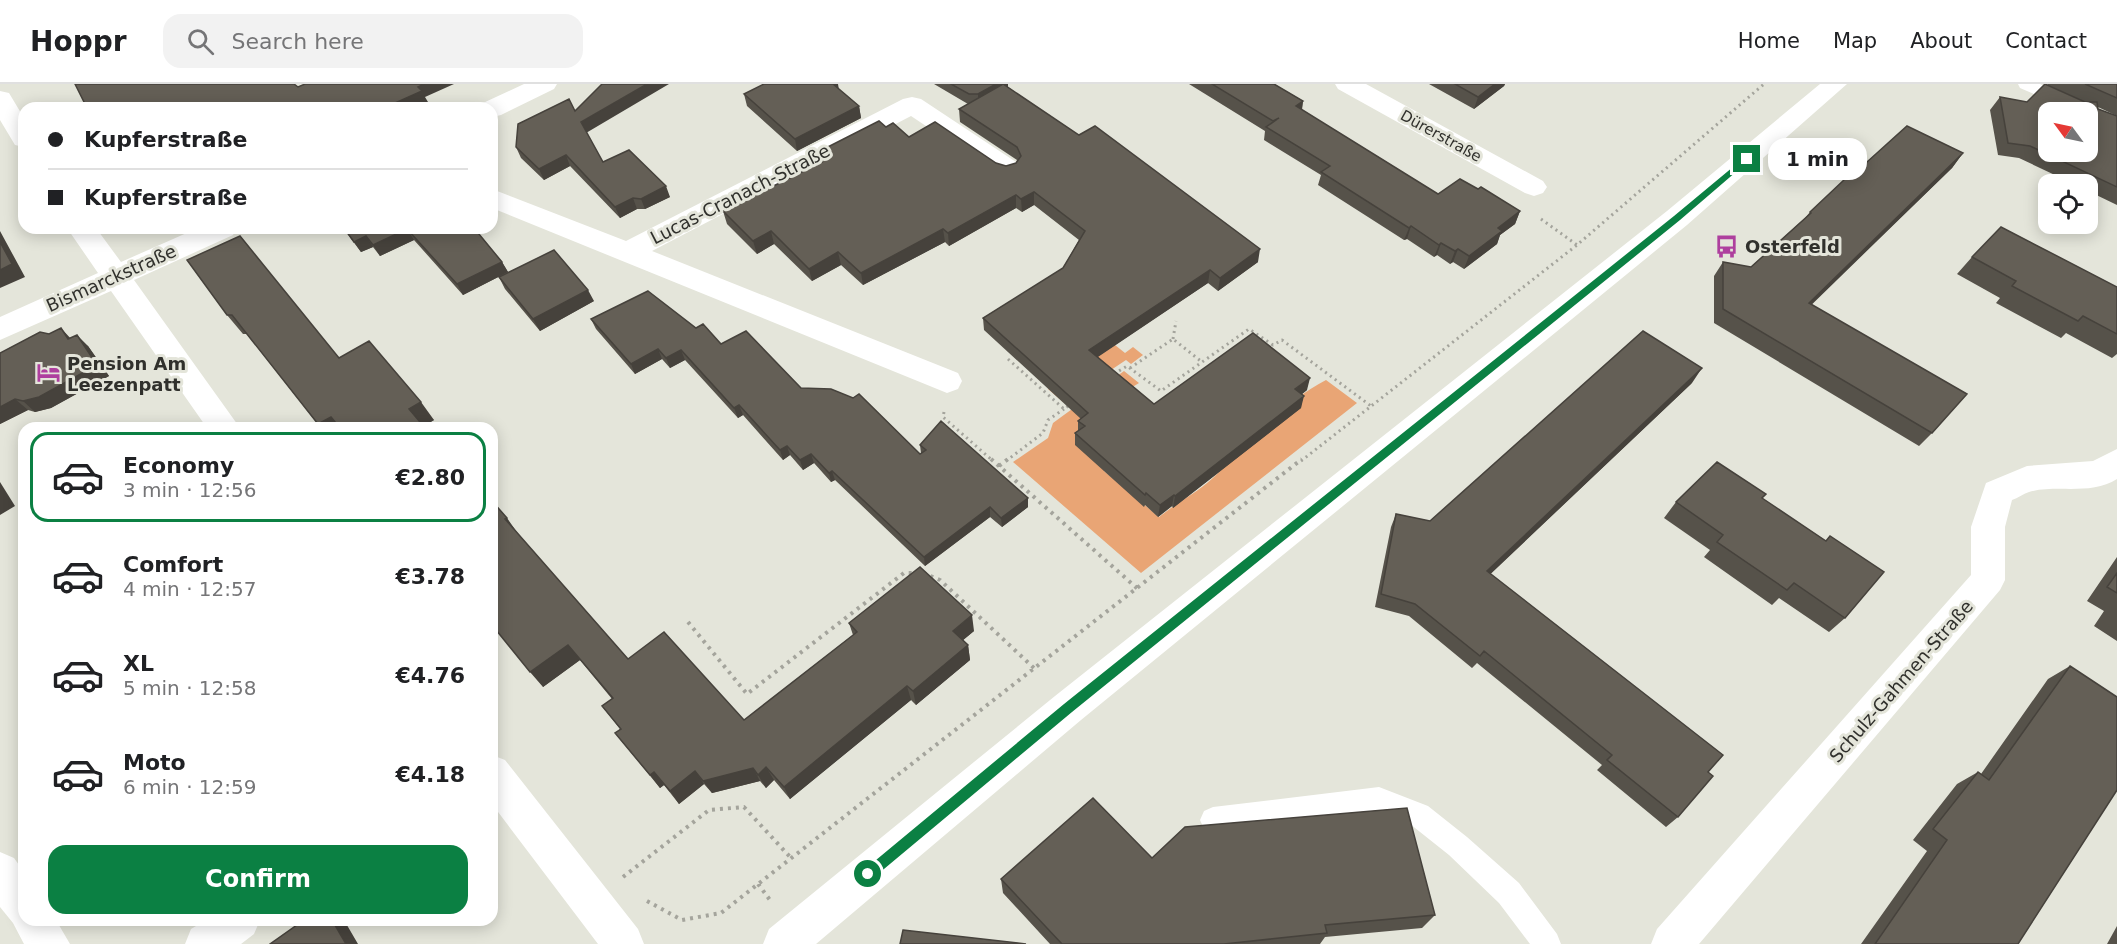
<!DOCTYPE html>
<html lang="en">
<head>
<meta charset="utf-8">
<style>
  :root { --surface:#fff; --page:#f2f2f2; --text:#202124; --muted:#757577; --line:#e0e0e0; --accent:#0b8043 }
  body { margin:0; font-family:"DejaVu Sans",sans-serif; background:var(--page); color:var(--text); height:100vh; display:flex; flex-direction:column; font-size:22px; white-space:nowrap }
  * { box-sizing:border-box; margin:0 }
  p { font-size:20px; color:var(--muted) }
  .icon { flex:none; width:33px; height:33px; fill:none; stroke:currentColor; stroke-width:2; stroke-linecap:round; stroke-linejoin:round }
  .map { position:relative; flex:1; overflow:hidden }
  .panel { position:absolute; left:18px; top:338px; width:480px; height:504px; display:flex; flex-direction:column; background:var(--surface); border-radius:18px; box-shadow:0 3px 15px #0003 }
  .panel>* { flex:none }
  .guide { position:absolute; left:18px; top:18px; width:480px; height:132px; border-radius:18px; box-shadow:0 3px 15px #0003; display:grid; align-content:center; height:132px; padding:0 30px; background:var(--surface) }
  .needle { width:39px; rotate:303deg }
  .buttons { position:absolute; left:2038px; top:18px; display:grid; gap:12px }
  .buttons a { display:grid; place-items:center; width:60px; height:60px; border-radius:12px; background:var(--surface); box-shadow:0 3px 15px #0003; font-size:30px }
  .end { position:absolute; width:27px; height:27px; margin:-14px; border:8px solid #0b8043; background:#fff; box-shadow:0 0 0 3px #fff }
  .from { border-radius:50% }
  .bubble { position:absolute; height:42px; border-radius:18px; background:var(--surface); box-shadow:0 3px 15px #0003; font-size:20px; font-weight:700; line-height:42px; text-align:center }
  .guide b { display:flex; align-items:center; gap:21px; height:57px; font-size:22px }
  .guide b+b { border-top:2px solid var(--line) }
  .guide i { width:15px; height:15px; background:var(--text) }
  ul { padding:10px 0 0; list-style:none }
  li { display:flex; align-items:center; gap:18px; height:90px; margin:0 12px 9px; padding:0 18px; border:3px solid transparent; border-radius:18px }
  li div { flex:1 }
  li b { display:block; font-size:22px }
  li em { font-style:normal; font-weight:700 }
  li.on { border-color:var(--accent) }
  li>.icon { width:54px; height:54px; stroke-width:1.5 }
  .cta { display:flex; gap:12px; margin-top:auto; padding:12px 30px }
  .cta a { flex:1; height:69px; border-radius:18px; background:var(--accent); color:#fff; font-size:24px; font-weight:700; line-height:69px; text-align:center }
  header { display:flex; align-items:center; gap:36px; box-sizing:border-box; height:84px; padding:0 30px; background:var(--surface); border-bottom:2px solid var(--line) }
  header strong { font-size:28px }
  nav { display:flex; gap:33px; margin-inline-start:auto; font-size:21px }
  .search { width:420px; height:54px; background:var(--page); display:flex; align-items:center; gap:15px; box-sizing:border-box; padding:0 21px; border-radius:18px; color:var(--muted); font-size:22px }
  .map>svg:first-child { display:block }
  .green { fill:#e9a575 }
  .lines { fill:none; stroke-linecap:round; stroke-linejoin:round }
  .path-far1 { stroke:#a4a49c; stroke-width:3; stroke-dasharray:2 4; stroke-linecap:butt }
  .path { stroke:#a4a49c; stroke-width:4; stroke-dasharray:3 5; stroke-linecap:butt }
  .service { fill:#fff; fill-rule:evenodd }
  .minor { fill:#fff; fill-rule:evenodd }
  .tertiary { fill:#fff; fill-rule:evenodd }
  .wall { fill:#56524a }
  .shaded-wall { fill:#46423c }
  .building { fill:#645f56; stroke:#46423c; stroke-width:1.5; fill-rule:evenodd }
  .route { fill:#0b8043 }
  .labels { text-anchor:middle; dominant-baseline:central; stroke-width:6; stroke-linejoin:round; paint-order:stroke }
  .far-street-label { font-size:15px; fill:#30302c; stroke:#e4e5da }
  .street-label { font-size:18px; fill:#30302c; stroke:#e4e5da }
  .poi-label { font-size:18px; font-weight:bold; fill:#30302c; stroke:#e4e5da; text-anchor:start }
</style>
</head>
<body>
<header>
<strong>Hoppr</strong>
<div class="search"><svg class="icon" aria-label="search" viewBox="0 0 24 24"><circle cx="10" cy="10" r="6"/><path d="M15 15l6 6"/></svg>Search here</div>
<nav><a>Home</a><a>Map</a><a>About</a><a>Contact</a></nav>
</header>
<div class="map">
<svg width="2117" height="860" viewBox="0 0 2117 860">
  <rect width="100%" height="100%" fill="#e4e5da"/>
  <!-- green -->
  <path class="green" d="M1115,261L1125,269L1133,263L1143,271L1131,280L1126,276L1063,318L1048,305Z
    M1124,287L1139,299L1108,318L1104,387L1159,433C1176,419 1197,409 1214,393C1249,359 1282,319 1326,296L1357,319L1141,489L1013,378L1048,354L1053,339Z"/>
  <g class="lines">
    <!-- path-far1 -->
    <path class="path-far1" d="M1541,135L1577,161
      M1173,255L1176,237
      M1008,275L1064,325L1071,320
      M1130,284L1173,255L1202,278
      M1114,290L1127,282L1161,307L1249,245L1273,261L1282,256L1371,322
      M944,328L943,333L993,377
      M1006,377L1043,349L1048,336L1064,325
      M1301,377L1577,161L1764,0"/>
    <!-- path -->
    <path class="path" d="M991,375L1138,505
      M999,382L1008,375
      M923,489L940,496L1035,585
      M688,538L747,610L904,489H915
      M623,793L709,726L744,723L791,774
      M758,800L770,816
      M647,817L682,836L721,829L1302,375"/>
    <!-- service -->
    <path class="service" d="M2018,0H2040L2117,34V47L2088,35V28H2075L2020,4Z
      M1379,703L1428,722L1467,753L1519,799L1557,850L1561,860H1530L1499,819L1449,771L1410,740L1379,729L1213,749L1204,745L1200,736L1204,727L1213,723Z"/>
    <!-- minor -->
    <path class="minor" d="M524,0H557L554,5L501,31L492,33V24H480L483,19Z
      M1335,0H1366L1543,97L1547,103L1543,109L1534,112L1525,109L1338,5Z
      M0,7L9,9L24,34V63L15,61L0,36Z
      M912,13L921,15L1016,78L1020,84L1016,90L1007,93L998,90L911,32L652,167L958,289L962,297L958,305L947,309L492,124V105L626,157L903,15Z
      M67,144H96L121,178L198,144H237L233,151L134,196L240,344H207L111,207L0,256V233L98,189Z
      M2117,365V395C2091,412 2057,400 2029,408C2023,410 2018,414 2012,416L2005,443V496L2000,506L1699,860H1651L1657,845L1971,491V443L1986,399L2027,382L2093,377Z
      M492,671L505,676L638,845L644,860H598L492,720Z
      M0,768L14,774L24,788V836H56L70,860H24L13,839L0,823Z
      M206,836H260L254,850L241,860H185L191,845Z"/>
    <!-- tertiary -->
    <path class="tertiary" d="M1820,0H1847L1687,141L1081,636L816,860H763L769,845L1055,612L1667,127Z"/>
  </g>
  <!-- wall -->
  <path class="wall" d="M934,0H1008V3L1258,178L1218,207L1208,199L1097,273L1154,320L1307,306L1302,310L1301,324L1173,424L1172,422L1158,433L1145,421L1144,423L1075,361V349L1078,347V337L1081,335L984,246L983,234L1063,184L1079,156L1034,121L1022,128L1016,124L949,162L945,158L863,201L841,181L812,197L774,160L757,170L727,140L723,127L816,81L814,70L886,43L909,53L1006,82L1016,79L1017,76L960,38L959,25L968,20Z
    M1189,0H1274L1303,17L1302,26L1438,110L1478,105L1520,127L1515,140L1500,151L1497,160L1464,185L1453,178L1450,180L1437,171L1434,173L1407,155L1404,156L1318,101L1321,91L1264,56L1265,47Z
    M1429,0H1505L1504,2L1474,25Z
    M2048,0H2117V32L2098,23V25L2117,32V121L2088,107V100H2074L2019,74L1998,71L1990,26L2000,13L2027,18H2085L2047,1Z
    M839,6L859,22L861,34L797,67L747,22L744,10Z
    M587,49L603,78L670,113L645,125H637L620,134L570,82L544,96L521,74L516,63Z
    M1963,69L1952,84L1811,220L1932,349L1919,362L1714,239V192L1723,178L1751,183L1805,134L1810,128L1867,78Z
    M343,144H474L502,178L508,188L463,211L414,156L380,172L373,163L361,168Z
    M1972,173L2117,203V270L2112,274L2066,249L2061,254L1996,219L2000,214L1957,190Z
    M187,176L339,274L434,336L424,342L425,344H321L247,250H243L227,231Z
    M499,193L594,217L540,247L505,205Z
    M591,235L696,244L721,260L920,370L921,369L920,361L1028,414V423L1002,443L990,433L925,482L835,396L831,398L814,379L803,386L790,371L783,376L743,331L738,334L685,276L670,284L662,275L635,290L596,245Z
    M71,254L88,262L109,292L51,324L35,328L28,326L0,340V269Z
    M1692,299L1490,490L1708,688L1678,733L1666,743L1597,686L1602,681L1477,579L1472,584L1409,532L1375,523L1391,443L1396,430L1430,437Z
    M1762,415L1845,534L1829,548L1779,514L1772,521L1704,473L1710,466L1664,434L1676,418Z
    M519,451L628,575L744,636L853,551L849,539L974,547L963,556L968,561L970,576L916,621L911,616L790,715L774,696L766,704L760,697L712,709L704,700L679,720L664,701L660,704L615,649L620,645L602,622L612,615L580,576L543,603Z
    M2117,473V557L2094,542L2104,527L2087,517Z
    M2070,582L2018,860H1861L1927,767L1913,756L1957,700L1978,688L1981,690L2048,595Z
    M1152,774L1435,831L1422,844L1325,853L1320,860H1050L1003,809L1001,795Z
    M2117,842V860H2107Z"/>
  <!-- shaded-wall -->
  <path class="shaded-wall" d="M424,0H454L425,13L428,18L415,24H384L418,3Z
    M647,0H669L586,49L581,38Z
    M833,0H838L839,6L835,12Z
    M996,0H1008V4L978,21V10Z
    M1495,0H1505L1504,2L1474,25L1478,13Z
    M1303,17L1301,30L1296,22Z
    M364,19L367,24H353Z
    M859,22L861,34L797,67L795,55Z
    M1963,69L1952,84L1799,233L1809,219Z
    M566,71L570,82L544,96L539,85Z
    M666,102L670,113L645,125L641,115Z
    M1034,108V121L1022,128L1021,115Z
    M1016,111V124L949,162L948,149Z
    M633,114L637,125L620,134L615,123Z
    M1520,127L1515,140L1500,151L1497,160L1464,185L1469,172L1498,144Z
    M1411,142L1407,155L1404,156L1409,144Z
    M407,145L414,156L380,172L373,161Z
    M943,145L945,158L863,201L861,189Z
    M0,147L25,193L0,204Z
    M771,147L774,160L757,170L753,157Z
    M366,152L373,163L361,168L354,158Z
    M1441,159L1437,171L1434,173L1439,161Z
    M1260,165L1258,178L1218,207L1220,194Z
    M1458,165L1453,178L1450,180L1455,167Z
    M838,168L841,181L812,197L809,185Z
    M502,178L508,188L463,211L457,200Z
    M1210,186L1208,199L1089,279V266Z
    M588,206L594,217L540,247L533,235Z
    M61,244L72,256L68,255Z
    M77,251L88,262L109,292L51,324L35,328L23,317Z
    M658,265L662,275L635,290L631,280Z
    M681,266L685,276L670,284L666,274Z
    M1702,284L1692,299L1480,500L1487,487Z
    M1310,294L1307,306L1292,318L1295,305Z
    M1304,312L1301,324L1173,424L1175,412Z
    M15,315L28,326L0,340V323Z
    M421,318L434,336L422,343L409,325Z
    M739,321L743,331L738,334L734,324Z
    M331,333L340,344H321L318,340Z
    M787,362L790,371L783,376L780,366Z
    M811,370L814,379L803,386L800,376Z
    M832,387L835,396L831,398L829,389Z
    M0,398L15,422L0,431Z
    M1174,411L1172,422L1158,433L1160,421Z
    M1028,414V423L1002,443L1001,434Z
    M990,423V433L925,482L924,473Z
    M507,434L519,451L505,435Z
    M972,531L974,547L956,562L953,547Z
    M568,561L580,576L543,603L530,588Z
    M968,561L970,576L916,621L913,607Z
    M907,602L911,616L790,715L784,703Z
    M766,683L774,696L766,704L758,691Z
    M753,684L760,697L712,709L703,697Z
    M695,687L704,700L679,720L670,707Z
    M654,688L664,701L660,704L650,691Z
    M332,836H344L358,860H346Z"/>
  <!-- building -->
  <path class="building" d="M75,0H294L298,3L305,0H424L418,3L422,7L384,24H369L364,19L353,24H87Z
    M602,0H647L581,38L603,78L629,66L666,102L641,115L633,114L615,123L566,71L539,85L516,63L518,40L569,15L575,27Z
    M764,0H833L859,22L795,55L744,10Z
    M951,0H996L978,10H969Z
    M1003,0L1079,51L1095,42L1260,165L1220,194L1210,186L1089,266L1154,320L1253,249L1310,294L1295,305L1304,312L1175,412L1174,411L1160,421L1146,409L1145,411L1075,349L1085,342L1078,337L1088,329L983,234L1063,184L1085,147L1034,108L1021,115L1016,111L948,149L943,145L861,189L838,168L809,185L771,147L753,157L723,127L822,78L814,70L879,37L886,43L893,39L909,53L935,38L996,79L1006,82L1016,79L1021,72L1017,63L959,25Z
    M1212,0H1274L1303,17L1296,22L1438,110L1460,95L1478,105L1481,103L1520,127L1498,144L1502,147L1469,172L1458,165L1455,167L1441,159L1439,161L1411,142L1409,144L1321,88L1330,82L1266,43L1279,34L1273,37Z
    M1455,0H1495L1478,13Z
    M2045,0L2085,18H2097L2098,25L2117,32V103L2030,62L2008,59L2000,13L2027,18ZM2049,28H2088V68H2049Z
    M2085,0H2117V14Z
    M1907,42L1963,69L1809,219L1967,310L1932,349L1723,225V178L1751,183L1811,129L1810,128L1864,77L1867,78Z
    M2001,143L2117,203V250L2083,232L2078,237L2012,202L2016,197L1972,173Z
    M344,144H474L502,178L457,200L407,145L373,161L366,152L354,158Z
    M240,152L339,274L369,257L421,318L409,325L425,344H340L331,333L318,340L232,231H227L187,176Z
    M0,158L12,180L0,186Z
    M554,166L588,206L533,235L499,193Z
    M648,207L696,244L703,240L721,260L746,247L801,304L831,305L853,314L859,310L920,370L926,366L920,361L941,337L1028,414L1001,434L990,423L924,473L832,387L829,389L811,370L800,376L787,362L780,366L739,321L734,324L681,266L666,274L658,265L631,280L591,235Z
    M61,244L68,255L77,251L97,281L39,313L23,317L15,315L0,323V269L40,248L49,250Z
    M1643,247L1702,284L1487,487L1723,671L1708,688L1713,692L1678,733L1607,676L1612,671L1484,567L1480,572L1415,520L1381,510L1396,430L1430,437Z
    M1717,378L1766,410L1762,414L1826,457L1830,452L1884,488L1845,534L1794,499L1787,506L1717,458L1723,451L1676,418Z
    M492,417L507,434L505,435L628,575L664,548L744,636L857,548L849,539L920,483L972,531L953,547L968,561L913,607L907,602L784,703L766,683L758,691L753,684L703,697L695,687L670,707L654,688L650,691L615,649L621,645L602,622L613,614L568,561L530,588L492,541Z
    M2117,489V509L2107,503Z
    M2070,582L2117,613V706L2018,860H1875L1947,756L1933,745L1978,688L1989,696Z
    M1093,714L1152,774L1185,743L1407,724L1435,831L1325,841L1327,849L1224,860H1062L1001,795Z
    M304,836H332L346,860H270Z
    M903,846L1026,860H900Z"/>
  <!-- route -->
  <path class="route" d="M1745,73L1751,75L1680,136L1072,628L872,795H864V786L1064,620L1674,132Z"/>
  <!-- icons -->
  <defs>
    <symbol id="bus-bare" viewBox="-9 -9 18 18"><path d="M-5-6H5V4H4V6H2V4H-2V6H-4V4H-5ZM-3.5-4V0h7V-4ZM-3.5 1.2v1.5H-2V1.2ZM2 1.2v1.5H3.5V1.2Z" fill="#ae3f9e" stroke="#e4e5da" stroke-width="2.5" paint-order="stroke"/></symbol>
    <symbol id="hotel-bare" viewBox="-9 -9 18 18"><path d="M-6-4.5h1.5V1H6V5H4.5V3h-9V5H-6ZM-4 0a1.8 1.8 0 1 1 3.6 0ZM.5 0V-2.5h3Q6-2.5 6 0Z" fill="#ae3f9e" stroke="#e4e5da" stroke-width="2.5" paint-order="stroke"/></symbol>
  </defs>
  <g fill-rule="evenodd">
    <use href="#bus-bare" x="1710" y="146" width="33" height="33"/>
    <use href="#hotel-bare" x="32" y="272" width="33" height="33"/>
  </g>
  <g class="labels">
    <!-- far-street labels -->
    <g class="far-street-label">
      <text transform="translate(1441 52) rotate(29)">Dürerstraße</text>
    </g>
    <!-- street labels -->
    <g class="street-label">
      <text transform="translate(740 110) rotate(-27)">Lucas-Cranach-Straße</text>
      <text transform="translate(111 194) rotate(-24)">Bismarckstraße</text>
      <text transform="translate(1901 597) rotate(-49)">Schulz-Gahmen-Straße</text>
    </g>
    <!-- poi labels -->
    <g class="poi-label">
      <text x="1745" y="162">Osterfeld</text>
      <text x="67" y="279">Pension Am<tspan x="67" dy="21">Leezenpatt</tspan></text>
    </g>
  </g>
</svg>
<div class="buttons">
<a><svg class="needle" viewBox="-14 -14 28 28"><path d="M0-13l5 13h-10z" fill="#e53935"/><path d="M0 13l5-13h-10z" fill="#757577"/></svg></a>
<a><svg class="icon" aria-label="locate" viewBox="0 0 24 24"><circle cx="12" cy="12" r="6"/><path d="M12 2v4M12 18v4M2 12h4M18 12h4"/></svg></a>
</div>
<i class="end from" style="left:868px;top:790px"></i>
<i class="end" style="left:1747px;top:75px"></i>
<div class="bubble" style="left:1768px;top:54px;width:99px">1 min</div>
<div class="guide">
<b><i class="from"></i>Kupferstraße</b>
<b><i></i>Kupferstraße</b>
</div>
<section class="panel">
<ul>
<li class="on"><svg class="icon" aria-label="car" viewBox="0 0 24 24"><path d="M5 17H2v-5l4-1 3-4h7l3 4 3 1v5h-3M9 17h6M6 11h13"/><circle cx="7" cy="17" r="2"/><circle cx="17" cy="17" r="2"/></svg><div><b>Economy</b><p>3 min · 12:56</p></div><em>€2.80</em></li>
<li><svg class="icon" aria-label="car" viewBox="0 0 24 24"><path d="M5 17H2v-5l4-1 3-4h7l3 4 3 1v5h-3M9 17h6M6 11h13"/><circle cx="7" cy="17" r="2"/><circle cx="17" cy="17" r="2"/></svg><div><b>Comfort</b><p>4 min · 12:57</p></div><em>€3.78</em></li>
<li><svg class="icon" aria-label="car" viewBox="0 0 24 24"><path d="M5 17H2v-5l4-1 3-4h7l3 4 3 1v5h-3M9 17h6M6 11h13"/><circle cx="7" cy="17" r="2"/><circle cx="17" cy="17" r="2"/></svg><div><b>XL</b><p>5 min · 12:58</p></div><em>€4.76</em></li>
<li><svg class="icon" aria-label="car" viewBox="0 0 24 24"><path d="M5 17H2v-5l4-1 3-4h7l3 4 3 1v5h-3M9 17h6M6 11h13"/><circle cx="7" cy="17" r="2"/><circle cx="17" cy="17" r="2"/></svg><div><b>Moto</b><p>6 min · 12:59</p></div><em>€4.18</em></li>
</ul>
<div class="cta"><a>Confirm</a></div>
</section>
</div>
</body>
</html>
